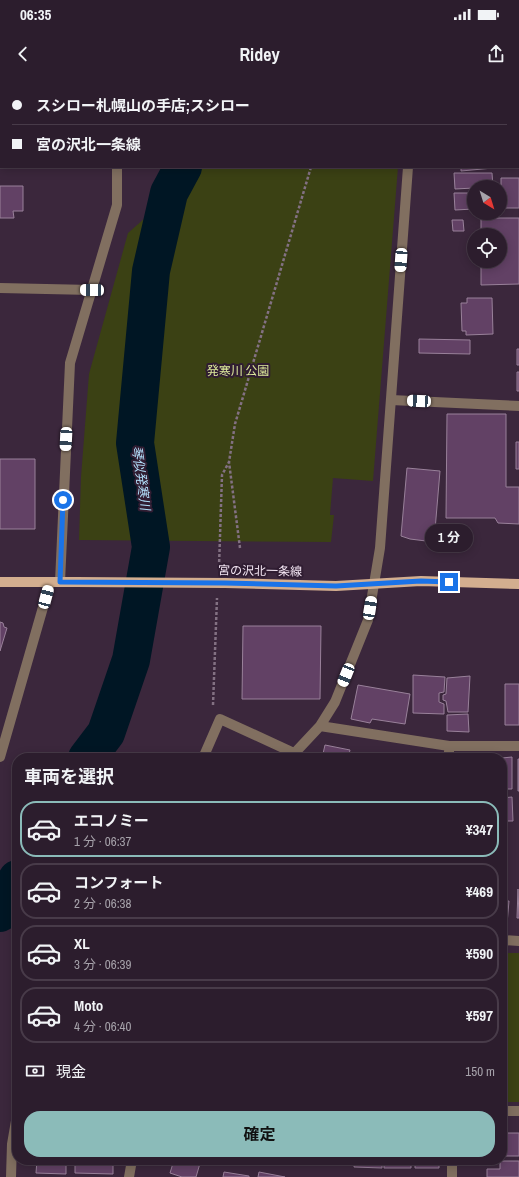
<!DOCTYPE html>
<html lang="ja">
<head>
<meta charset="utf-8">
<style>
  :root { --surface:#2c1d2d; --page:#382a39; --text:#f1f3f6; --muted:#a6a2aa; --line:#483b49; --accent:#8bbbb9 }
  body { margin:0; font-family:"Archivo Narrow","Noto Sans JP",sans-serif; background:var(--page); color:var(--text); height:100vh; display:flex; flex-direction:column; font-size:15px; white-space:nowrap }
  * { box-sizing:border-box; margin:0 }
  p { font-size:13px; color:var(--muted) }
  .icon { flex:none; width:22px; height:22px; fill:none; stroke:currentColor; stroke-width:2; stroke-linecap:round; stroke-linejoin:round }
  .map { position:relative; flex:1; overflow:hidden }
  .drawer { position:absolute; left:12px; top:673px; width:495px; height:412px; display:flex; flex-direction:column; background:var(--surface); border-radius:16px; box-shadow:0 2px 10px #0003,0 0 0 1px var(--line) }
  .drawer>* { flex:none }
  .guide { position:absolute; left:0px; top:0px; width:519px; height:88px; box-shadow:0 2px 10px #0003,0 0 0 1px var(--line); display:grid; align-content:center; height:88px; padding:0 12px; background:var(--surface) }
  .needle { width:26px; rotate:142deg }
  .buttons { position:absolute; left:467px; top:100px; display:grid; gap:8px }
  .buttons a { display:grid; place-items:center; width:40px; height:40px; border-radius:50%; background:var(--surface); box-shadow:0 2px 10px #0003,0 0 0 1px var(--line); font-size:20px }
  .end { position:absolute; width:18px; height:18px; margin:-9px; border:5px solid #1a73e8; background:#fff; box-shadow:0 0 0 2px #fff }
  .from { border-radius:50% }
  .bubble { position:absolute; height:28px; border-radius:14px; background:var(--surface); box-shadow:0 2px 10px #0003,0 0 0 1px var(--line); font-size:13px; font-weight:700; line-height:28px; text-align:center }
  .car { position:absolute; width:12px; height:24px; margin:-12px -6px; border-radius:5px; box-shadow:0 0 3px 1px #0007; background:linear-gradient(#fff 24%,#345 0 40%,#fff 0 76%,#345 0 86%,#fff 0) }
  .guide b { display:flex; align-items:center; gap:14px; height:38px; font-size:15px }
  .guide b+b { border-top:1px solid var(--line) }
  .guide i { width:10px; height:10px; background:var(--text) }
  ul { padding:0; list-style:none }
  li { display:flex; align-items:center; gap:12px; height:56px; margin:0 8px 6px; padding:0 4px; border:2px solid var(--line); border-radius:16px }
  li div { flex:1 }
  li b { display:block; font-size:15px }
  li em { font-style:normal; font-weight:700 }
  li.selected { border-color:var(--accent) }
  li>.icon { width:36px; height:36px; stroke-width:1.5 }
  h2 { padding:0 12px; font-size:18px; line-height:48px }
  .pay { display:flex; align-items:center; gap:10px; height:44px; padding:0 12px; font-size:15px }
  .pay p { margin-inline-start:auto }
  .action { display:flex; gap:8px; margin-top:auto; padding:8px 12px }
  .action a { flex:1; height:46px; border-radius:16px; background:var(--accent); color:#111; font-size:16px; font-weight:700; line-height:46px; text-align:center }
  .status { display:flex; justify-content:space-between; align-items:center; height:28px; padding:0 20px; background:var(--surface); direction:ltr }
  .status svg { height:11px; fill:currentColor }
  header { display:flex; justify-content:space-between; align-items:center; height:52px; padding:0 12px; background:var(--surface); font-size:18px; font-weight:700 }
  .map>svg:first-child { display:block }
  .green { fill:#3b4114 }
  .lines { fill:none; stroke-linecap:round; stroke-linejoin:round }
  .river { stroke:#001624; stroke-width:38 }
  .building { fill:#624165; stroke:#99819a }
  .path { stroke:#837183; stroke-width:2.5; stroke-dasharray:3 2; stroke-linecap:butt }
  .minor { stroke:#816f60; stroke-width:10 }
  .major { stroke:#d3ae8f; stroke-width:10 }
  .major-bridge { stroke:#d3ae8f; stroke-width:10 }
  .route { stroke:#1a73e8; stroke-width:5 }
  .labels { text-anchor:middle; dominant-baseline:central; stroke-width:4; stroke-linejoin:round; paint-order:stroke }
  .park-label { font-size:12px; fill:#ddea9b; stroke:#301d32 }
  .street-label { font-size:12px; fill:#f4e7f4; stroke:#301d32 }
  .water-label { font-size:13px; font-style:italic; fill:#b2dffb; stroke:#301d32 }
</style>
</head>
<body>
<div class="status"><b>06:35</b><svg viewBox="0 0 49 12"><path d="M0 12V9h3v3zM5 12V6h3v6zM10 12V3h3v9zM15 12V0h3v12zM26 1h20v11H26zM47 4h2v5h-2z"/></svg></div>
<header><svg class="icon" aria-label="back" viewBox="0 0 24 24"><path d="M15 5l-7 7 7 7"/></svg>Ridey<svg class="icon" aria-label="share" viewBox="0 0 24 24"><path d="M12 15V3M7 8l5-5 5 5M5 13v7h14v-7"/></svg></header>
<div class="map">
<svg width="519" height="1097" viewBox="0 0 519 1097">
  <rect width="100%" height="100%" fill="#3b273c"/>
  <!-- green -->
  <path class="green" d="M321,0H412L411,1Z
    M203,87H398L373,401L333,398L330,435H334L331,462L79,460L81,397L89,294L128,153Z
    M502,873H519V1022H502Z"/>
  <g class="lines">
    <!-- river -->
    <path class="river" d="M236,1V0
      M87,678L106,653L131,580L151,467L135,363L151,191L169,113L183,87
      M0,833L17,799"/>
  </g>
  <!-- building -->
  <path class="building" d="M457,0H491V1Z
    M0,17H1L0,44Z
    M518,49H519L518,86Z
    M461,87H492L493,88L461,91Z
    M454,93H492L493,107L455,109Z
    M501,98H519V128H501Z
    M0,106H23V131H13L14,138H0Z
    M454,113H474V129L455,130Z
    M481,138H519V204L481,205V181H500V155H481Z
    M452,140H463L464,151H453Z
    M467,218H492L493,254L466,255V251H462L461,223H467Z
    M419,259L470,260V274L419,273Z
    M517,269H519V285H517Z
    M517,292H519V311H517Z
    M447,334H506V407H519V444L498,443L495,438H446Z
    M516,362H519V389H516Z
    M0,379H35V449H0Z
    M407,388L440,391L434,462L410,459L401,456Z
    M0,542L3,543L4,547L7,548L0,571Z
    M243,546H321L320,619H242Z
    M413,595L445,597L444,612L439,613V622L444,624V634L413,633Z
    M470,596L468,632H448L446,621L443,620V615L446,614L447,598Z
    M505,604H519V645H505Z
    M358,605L410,614L405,644L372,639L370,643L351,639Z
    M468,634L469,652L447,651V635Z
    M325,665L350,670L348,678H322Z
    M512,677V709H502V678Z
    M518,679H519V711H518Z
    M512,717L513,741H502V718Z
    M502,745H507L506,806H502Z
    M518,809L519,838H517Z
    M502,821H509L507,844H502Z
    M502,1053H519V1076H502Z
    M37,1080H66V1094L36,1093Z
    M75,1080H113V1094L75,1093Z
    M174,1080H201L196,1097H182L170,1093Z
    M321,1080H352V1085H339V1083L326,1082V1085H321Z
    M355,1080H382V1088L354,1087Z
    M384,1080H411V1088H384Z
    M415,1080H439V1088H415Z
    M500,1081H519V1097H487V1089H500Z
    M224,1092L249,1096V1097H223Z
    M259,1092L285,1097H258Z"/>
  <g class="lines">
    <!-- path -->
    <path class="path" d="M162,1V0
      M326,1L327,0
      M240,468L229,382L235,344L311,87
      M219,487L222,395L229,382
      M213,625L217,518"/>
    <!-- minor -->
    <path class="minor" d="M116,0V1
      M418,1V0
      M0,68H1
      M0,208L92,210
      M391,320L519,326
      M60,502L70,283L117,125V87
      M320,646L449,666H519
      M449,666V678
      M0,677L50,503
      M203,678L220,639L294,673
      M290,678L320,646L335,622L368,540L380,468L408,87
      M502,860L519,861
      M502,1031H519
      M452,1080V1097
      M11,1097L12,1064L17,1035
      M129,1097L132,1080"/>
    <!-- major -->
    <path class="major" d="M0,502H76
      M225,503L336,506L421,501L519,504"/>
    <!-- major-bridge -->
    <path class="major-bridge" d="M76,502L225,503"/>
  </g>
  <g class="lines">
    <!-- route -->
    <path class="route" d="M63,420L60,502L225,503L336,506L421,501L449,502"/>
  </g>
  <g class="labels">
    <!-- park labels -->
    <g class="park-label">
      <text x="238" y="291">発寒川 公園</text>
    </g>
    <!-- street labels -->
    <g class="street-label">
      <text transform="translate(260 491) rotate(1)">宮の沢北一条線</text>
    </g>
    <!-- water labels -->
    <g class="water-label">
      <text transform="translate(141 398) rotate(82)">琴似発寒川</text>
    </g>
  </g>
</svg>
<div class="buttons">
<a><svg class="needle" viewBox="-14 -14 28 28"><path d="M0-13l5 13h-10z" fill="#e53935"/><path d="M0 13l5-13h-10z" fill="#a6a2aa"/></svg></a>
<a><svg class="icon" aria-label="locate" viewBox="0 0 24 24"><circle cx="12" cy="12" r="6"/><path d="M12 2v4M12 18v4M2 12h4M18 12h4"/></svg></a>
</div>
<i class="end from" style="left:63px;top:420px"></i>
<i class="end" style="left:449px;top:502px"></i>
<div class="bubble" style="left:425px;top:444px;width:48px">1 分</div>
<i class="car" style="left:401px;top:180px;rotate:184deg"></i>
<i class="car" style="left:92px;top:210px;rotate:271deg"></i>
<i class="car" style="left:419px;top:321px;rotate:273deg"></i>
<i class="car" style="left:66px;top:359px;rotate:183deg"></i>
<i class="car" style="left:46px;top:517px;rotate:15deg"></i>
<i class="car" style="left:370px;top:528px;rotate:9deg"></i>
<i class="car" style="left:346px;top:595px;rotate:202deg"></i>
<div class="guide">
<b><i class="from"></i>スシロー札幌山の手店;スシロー</b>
<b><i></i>宮の沢北一条線</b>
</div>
<section class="drawer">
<h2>車両を選択</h2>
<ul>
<li class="selected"><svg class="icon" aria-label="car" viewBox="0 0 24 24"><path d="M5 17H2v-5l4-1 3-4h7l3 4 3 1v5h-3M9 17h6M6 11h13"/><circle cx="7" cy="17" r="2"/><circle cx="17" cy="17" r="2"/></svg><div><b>エコノミー</b><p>1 分 · 06:37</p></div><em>¥347</em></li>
<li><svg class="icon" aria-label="car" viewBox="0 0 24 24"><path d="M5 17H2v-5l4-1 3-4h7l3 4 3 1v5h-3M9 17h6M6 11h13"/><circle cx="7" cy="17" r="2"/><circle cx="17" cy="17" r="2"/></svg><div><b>コンフォート</b><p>2 分 · 06:38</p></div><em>¥469</em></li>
<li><svg class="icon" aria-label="car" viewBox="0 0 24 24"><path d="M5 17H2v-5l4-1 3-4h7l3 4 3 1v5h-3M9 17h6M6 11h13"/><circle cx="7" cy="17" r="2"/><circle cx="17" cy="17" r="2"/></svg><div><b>XL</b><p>3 分 · 06:39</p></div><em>¥590</em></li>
<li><svg class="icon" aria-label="car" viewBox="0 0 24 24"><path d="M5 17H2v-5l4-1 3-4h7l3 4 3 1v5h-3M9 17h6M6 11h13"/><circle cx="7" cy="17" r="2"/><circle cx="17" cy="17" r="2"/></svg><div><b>Moto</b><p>4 分 · 06:40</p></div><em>¥597</em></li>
</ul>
<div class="pay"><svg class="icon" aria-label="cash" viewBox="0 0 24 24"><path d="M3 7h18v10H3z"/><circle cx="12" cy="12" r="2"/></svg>現金<p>150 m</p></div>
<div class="action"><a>確定</a></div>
</section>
</div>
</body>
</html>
